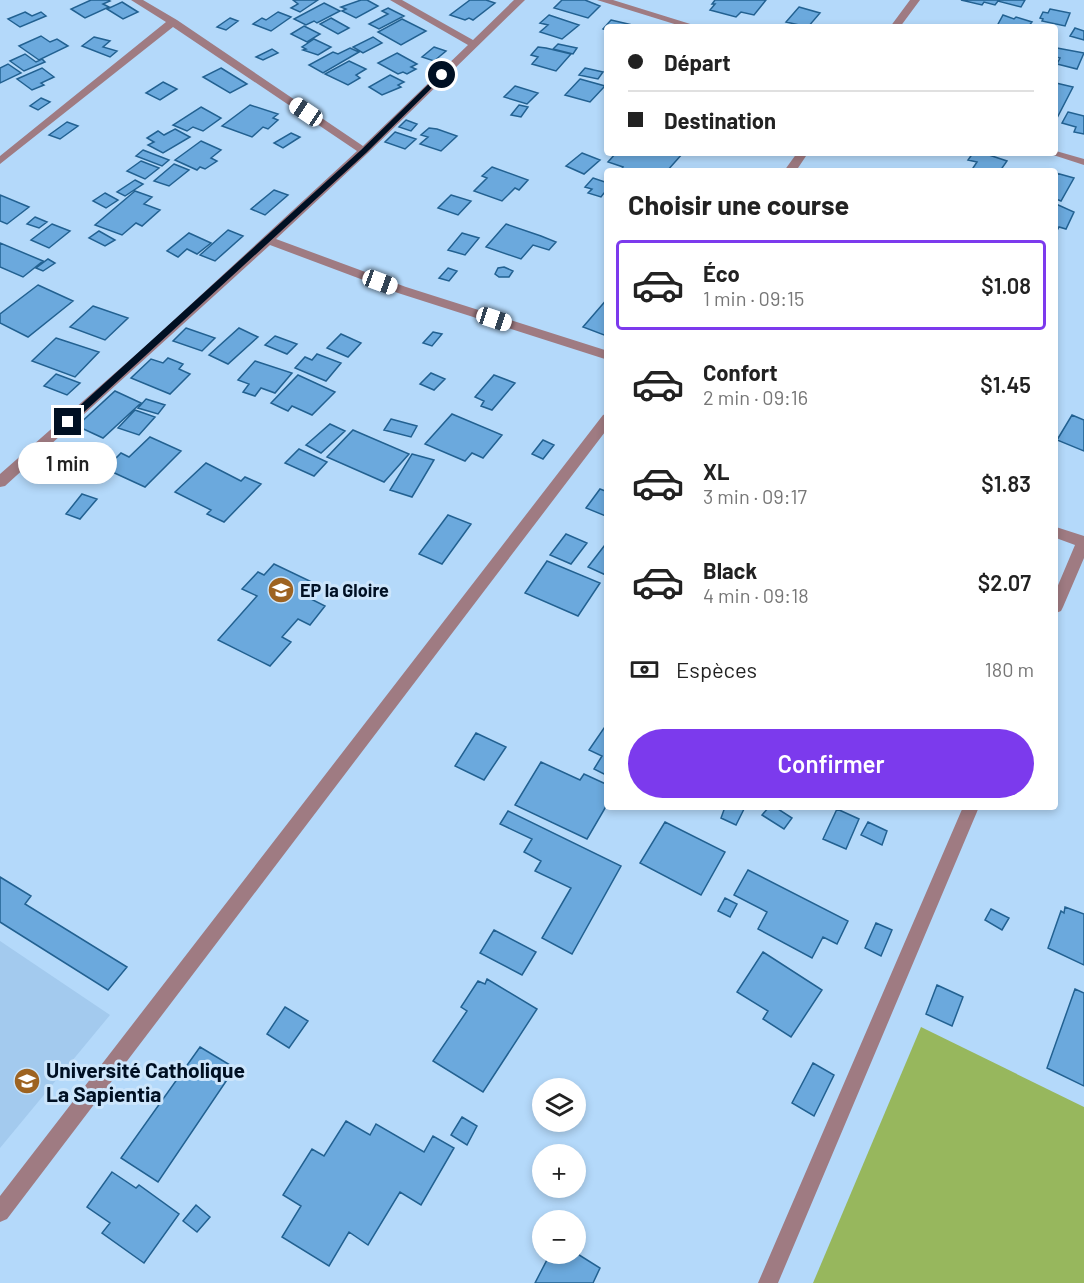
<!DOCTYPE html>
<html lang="fr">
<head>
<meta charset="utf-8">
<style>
  :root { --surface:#fff; --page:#f2f2f2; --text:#222; --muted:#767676; --line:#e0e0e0; --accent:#7c3aed }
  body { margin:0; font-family:Barlow,sans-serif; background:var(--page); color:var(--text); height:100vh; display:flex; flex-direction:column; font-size:22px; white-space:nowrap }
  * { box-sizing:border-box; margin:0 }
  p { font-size:20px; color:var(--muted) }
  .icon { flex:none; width:33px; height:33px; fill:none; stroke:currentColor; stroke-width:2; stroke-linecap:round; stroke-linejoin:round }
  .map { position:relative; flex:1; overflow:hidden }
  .panel { position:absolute; left:604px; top:168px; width:454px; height:642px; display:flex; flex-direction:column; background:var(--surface); border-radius:6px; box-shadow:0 3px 9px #0003 }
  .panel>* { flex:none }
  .guide { position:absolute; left:604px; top:24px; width:454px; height:132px; border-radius:6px; box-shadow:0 3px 9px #0003; display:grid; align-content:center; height:132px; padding:0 24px; background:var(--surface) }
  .fabs { position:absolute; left:532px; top:1078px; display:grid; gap:12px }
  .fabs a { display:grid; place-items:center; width:54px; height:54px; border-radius:50%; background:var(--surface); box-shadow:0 3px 9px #0003; font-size:30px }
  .end { position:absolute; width:27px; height:27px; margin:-14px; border:8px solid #001023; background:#fff; box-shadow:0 0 0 3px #fff }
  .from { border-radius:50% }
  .bubble { position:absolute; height:42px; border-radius:21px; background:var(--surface); box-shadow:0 3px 9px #0003; font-size:20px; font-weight:600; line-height:42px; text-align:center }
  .car { position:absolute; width:18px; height:36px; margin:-18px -9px; border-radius:8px; box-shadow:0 0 4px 2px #0007; background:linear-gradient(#fff 24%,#345 0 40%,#fff 0 76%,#345 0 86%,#fff 0) }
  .guide b { display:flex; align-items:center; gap:21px; height:57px; font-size:22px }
  .guide b+b { border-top:2px solid var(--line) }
  .guide i { width:15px; height:15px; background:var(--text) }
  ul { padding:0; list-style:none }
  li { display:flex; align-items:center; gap:18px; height:90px; margin:0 12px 9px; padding:0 12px; border:3px solid transparent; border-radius:6px }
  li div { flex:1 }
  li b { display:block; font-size:22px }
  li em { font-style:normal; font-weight:600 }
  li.active { border-color:var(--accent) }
  li>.icon { width:54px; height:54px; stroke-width:1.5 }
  h2 { padding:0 24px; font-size:27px; line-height:72px }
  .pay { display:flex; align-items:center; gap:15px; height:66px; padding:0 24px; font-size:22px }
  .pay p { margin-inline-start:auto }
  .action { display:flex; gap:12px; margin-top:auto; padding:12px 24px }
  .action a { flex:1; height:69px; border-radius:36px; background:var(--accent); color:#fff; font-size:24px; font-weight:600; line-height:69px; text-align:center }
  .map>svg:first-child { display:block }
  .built { fill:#a3caee }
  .green { fill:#97b75d }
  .building { fill:#6ba9dd; stroke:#226191; stroke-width:1.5 }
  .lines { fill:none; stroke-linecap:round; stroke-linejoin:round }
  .minor { fill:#9f7b82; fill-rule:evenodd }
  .route { fill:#001023 }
  .labels { text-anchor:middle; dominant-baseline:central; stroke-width:6; stroke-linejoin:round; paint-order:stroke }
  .poi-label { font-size:18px; font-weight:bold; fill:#001023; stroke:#cce5fb; text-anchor:start }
  .near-poi-label { font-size:21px; font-weight:bold; fill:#001023; stroke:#cce5fb; text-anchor:start }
</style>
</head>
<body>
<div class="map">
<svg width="1084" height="1283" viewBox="0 0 1084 1283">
  <rect width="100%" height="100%" fill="#b4d9fa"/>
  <!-- built -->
  <path class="built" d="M0,941L110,1015L0,1148Z"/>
  <!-- green -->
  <path class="green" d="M921,1027L1084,1107V1283H813Z"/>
  <!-- building -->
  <path class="building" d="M91,0H108L110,1L103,4L109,7L85,18L71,9Z
    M318,0L300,12L291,8L298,4L293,0Z
    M361,0H367L378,6L356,18L342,11L346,9L341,7Z
    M470,0H486L495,3L473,20L469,18L465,20L450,15Z
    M562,0H585L600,6L588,18L554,8Z
    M715,0H766L754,15L741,12L736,17L710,10L715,4H712Z
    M961,0H1025L1021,7L998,1L995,5L984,2L982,5Z
    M122,2L138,12L123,19L107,9Z
    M324,3L340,11L317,23L314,21L306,25L294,19Z
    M799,7L820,13L808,27L786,22Z
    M388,8L404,16L379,29L369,24L388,14L382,11Z
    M1050,9L1070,13L1065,26L1042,21L1043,19L1040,18L1043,12L1048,13Z
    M25,12L32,16L41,12L46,16L20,27L8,19Z
    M278,12L291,17L271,31L253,24L262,18L266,20Z
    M549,15L579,25L562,39L540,32L548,25L540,23Z
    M1003,15L1014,19L1016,17L1032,22L1028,27L997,26Z
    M230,18L238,21L226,30L217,27Z
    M331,18L349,28L338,34L320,24Z
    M402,19L426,31L401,45L378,32Z
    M611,20L641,27H608V31L603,29Z
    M304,26L320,34L307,42L291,34Z
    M1075,28L1084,31V40L1070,36Z
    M41,36L50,42L57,39L68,46L39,60L19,46Z
    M94,37L110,41L103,47L117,51L110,57L82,46Z
    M373,37L382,43L363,53L353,47Z
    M314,39L331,47L318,55L303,50L306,49L302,47Z
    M558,44L577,48L573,54L553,49Z
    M434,47L446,51L434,61L422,57Z
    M538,47L546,48L571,54L556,71L532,64L538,57L531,55Z
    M350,48L359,52L323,73L309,65L333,52L338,54Z
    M1057,48L1084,53L1077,69L1057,64L1060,58L1056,57Z
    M272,49L278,53L263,60L256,57Z
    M397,53L417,64L411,67L416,69L407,74L403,72L398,74L378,63Z
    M25,54L36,62L42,59L45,62L24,71L10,61Z
    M349,61L366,69L356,75L360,78L348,85L325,74Z
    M8,64L21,73L0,83V68Z
    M42,68L54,77L41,83L44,85L32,90L17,79Z
    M221,68L247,84L230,93L203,77Z
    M585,68L603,72L598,79L579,75Z
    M390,75L404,82L398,85L401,87L382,95L369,87Z
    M580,79L605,86L590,102L565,95Z
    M163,82L177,89L160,100L146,93Z
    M1056,83L1073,87L1056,120Z
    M515,86L538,93L527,104L504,97Z
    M41,98L50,102L38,110L30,106Z
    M250,105L278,114L273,118L278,120L268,129L263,127L252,137L222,126Z
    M519,105L528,107L521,117L511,115Z
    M201,107L221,118L203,131L193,127L187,131L173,125Z
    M1068,112L1084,116V134L1074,132L1076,127L1062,123Z
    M406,120L417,124L411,131L399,127Z
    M67,122L78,126L60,139L49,135Z
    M429,128L437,129L457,136L441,151L420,144L428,137L421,135Z
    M175,129L190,137L163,153L148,145L154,142L147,138L158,131L164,135Z
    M395,132L416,139L405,149L385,142Z
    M291,133L300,137L283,148L274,143Z
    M201,141L221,150L211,158L217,161L205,169L200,167L197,170L175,160Z
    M143,150L169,160L162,166L136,156Z
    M582,153L600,160L584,174L566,166Z
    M616,153H683L667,171H620L623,167L608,162Z
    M973,153H983L1007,161L1000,171H971L977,162L968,160Z
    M141,161L159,168L145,179L127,171Z
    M174,164L189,170L169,186L154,181Z
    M492,167L528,180L519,190L515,188L502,201L474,191L487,178L482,176Z
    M1056,173L1074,178L1061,201L1056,199Z
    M593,178L608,183V194L604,193L601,197L588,193L592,189L585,187Z
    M135,180L143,184L125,196L117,192Z
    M274,190L288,195L265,215L251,209Z
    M135,191L152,197L144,204L160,210L142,226L136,223L122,235L95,225Z
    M105,193L118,200L106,208L93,201Z
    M0,195L29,207L7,224L0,221Z
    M451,195L471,201L458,215L438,208Z
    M1056,204L1074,212L1066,229L1059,227L1056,232Z
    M35,217L47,222L39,228L27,224Z
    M52,224L70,231L49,248L31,240Z
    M506,224L541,236L556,242L549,250L533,245L521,259L486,247Z
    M228,230L243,236L215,261L200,255Z
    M99,231L115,240L105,246L89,238Z
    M189,233L211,243L197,254L187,249L178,257L167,251Z
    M462,233L479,238L465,255L448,250Z
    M0,243L43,261L23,277L0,267Z
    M48,259L55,263L43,271L36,268Z
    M504,267L513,271L509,277H499L495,274L498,268Z
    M448,268L457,271L449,281L439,278Z
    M38,285L73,301L28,337L0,323V314Z
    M608,298V331L604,335L583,327Z
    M93,306L128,318L105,340L70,327Z
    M186,328L215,338L202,351L173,341Z
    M239,328L258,337L228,364L209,355Z
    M433,332L442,334L432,346L423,343Z
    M341,334L361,343L348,357L327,348Z
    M275,336L297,344L287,354L265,345Z
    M56,338L99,352L75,377L32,361Z
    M317,354L341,363L326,381L295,368L305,357L312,360Z
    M168,358L183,364L179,369L190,374L170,394L131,378L151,359L163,363Z
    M255,361L292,373L275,393L261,388L255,396L243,392L249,384L238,380Z
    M431,373L445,379L434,390L420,384Z
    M56,374L80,383L67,395L44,386Z
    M298,375L335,392L312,415L292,406L288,411L271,403Z
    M494,375L515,383L492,410L481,406L484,401L475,397Z
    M115,391L141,403L103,438L77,426Z
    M146,399L165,405L158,414L138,408Z
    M135,410L155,417L139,435L118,428Z
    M452,414L502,435L483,458L472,453L465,461L425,444Z
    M1072,415L1084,420V451L1057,440Z
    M391,419L417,426L411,437L384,430Z
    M330,424L345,431L321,453L306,445Z
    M353,430L409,454L384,482L327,457Z
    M150,437L181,451L145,487L84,459L91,452L103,457L106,453L116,458L121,453L129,457Z
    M543,440L554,445L543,459L532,454Z
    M299,449L327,462L314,476L285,463Z
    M412,454L434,460L412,497L390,490Z
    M206,463L241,481L245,477L261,484L224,522L207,514L211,510L175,492Z
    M600,489L608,492V517L586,508Z
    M82,494L97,499L80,519L66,514Z
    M448,515L471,524L442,564L419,554Z
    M566,534L587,543L571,564L550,555Z
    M608,541V576L588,567Z
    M547,561L600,583L578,616L525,593Z
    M274,564L318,585L307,597L325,606L310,625L298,619L282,637L291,642L270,666L218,640L257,596L242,589L258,572L264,575Z
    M604,728L608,729V776L594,769L602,756L589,750Z
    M476,733L506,747L484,780L455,766Z
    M541,762L580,780L584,774L608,785V803L587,839L515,805Z
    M725,807H745L736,825L721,818Z
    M769,807H775L792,818L784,829L762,815Z
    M837,809L859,819L846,849L823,839Z
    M508,811L621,866L572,954L542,938L571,888L535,871L541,861L524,852L532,839L500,824Z
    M665,822L725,852L701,895L640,863Z
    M868,822L887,831L882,845L861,835Z
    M748,870L848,921L837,944L823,937L812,958L758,929L767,912L734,895Z
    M0,877L31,896L25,904L127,967L108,990L0,922Z
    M725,898L737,904L730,917L718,911Z
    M1065,907L1084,914V965L1048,948L1061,911L1064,913Z
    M991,909L1009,918L1002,930L985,920Z
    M876,923L892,930L881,956L865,948Z
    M494,930L536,952L522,975L480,953Z
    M763,952L822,990L791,1037L763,1019L768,1011L737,992Z
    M487,979L537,1009L483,1092L433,1061L467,1011L461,1007L478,981L485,984Z
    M937,985L963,997L952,1026L926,1014Z
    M1075,989L1084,993V1086L1047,1068Z
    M285,1007L308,1021L289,1048L267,1034Z
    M200,1047L235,1068L158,1182L121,1158Z
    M813,1063L834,1075L814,1116L792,1103Z
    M462,1117L477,1126L467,1145L451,1135Z
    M346,1121L370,1135L376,1124L424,1152L433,1136L454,1148L421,1205L400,1192L368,1245L349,1232L329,1266L282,1237L301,1206L283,1195L312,1149L324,1156Z
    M112,1172L136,1188L139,1185L179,1214L144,1263L102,1233L110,1223L87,1207Z
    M196,1205L210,1217L197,1232L183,1221Z
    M576,1253L600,1268L593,1283H535L550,1254Z"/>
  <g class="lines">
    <!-- minor -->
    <path class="minor" d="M131,0H143L177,20L363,146L468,45L390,0H402L473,40L514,0H525L368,153L276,239L406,287L608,351V360L398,293L270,245L5,486L0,487V474L148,344L357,151L173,27L0,164V156L166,22Z
      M597,0H613L700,27H684Z
      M910,0H920L900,27H890Z
      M1056,151L1084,159V165L1047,153H1056Z
      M797,153H808L796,171H784Z
      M608,413V428L7,1219L0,1222V1196L603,415Z
      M1056,527L1084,536V558L1063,607L1061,611L1056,613V590L1075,545L1056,538Z
      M963,807H979L778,1283H758Z"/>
  </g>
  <!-- route -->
  <path class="route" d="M440,73L445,75L366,153L71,424H64V420L361,150Z"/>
  <!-- icons -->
  <defs>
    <symbol id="school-disc" viewBox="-11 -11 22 22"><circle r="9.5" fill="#9d6321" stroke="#cce5fb"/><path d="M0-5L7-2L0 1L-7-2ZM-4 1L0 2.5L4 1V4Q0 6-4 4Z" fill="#fff"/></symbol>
    <symbol id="university-disc" viewBox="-11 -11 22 22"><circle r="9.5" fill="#9d6321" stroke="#cce5fb"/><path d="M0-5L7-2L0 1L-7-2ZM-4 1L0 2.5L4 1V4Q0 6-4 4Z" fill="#fff"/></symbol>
  </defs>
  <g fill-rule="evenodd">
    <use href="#school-disc" x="266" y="575" width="30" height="30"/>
    <use href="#university-disc" x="12" y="1066" width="30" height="30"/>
  </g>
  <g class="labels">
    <!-- poi labels -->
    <g class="poi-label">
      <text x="300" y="590">EP la Gloire</text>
    </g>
    <!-- near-poi labels -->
    <g class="near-poi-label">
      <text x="46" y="1069">Université Catholique<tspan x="46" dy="24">La Sapientia</tspan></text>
    </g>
  </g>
</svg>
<div class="fabs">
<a><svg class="icon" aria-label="layers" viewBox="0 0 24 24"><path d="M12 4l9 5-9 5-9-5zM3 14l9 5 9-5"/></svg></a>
<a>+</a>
<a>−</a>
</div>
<i class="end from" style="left:442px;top:75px"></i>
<i class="end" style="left:68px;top:422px"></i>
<div class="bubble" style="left:18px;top:442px;width:99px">1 min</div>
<i class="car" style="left:306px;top:112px;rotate:304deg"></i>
<i class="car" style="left:380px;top:282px;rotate:110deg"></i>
<i class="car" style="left:494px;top:319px;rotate:108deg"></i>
<div class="guide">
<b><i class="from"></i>Départ</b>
<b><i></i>Destination</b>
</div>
<section class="panel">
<h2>Choisir une course</h2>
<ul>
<li class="active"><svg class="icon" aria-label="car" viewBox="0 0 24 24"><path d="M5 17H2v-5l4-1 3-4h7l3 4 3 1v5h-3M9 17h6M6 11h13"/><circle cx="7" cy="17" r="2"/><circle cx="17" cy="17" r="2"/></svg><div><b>Éco</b><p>1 min · 09:15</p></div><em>$1.08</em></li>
<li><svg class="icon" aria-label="car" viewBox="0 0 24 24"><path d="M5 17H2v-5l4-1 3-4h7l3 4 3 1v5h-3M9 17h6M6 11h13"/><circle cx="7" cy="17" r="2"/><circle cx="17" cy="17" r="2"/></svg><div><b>Confort</b><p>2 min · 09:16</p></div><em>$1.45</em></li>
<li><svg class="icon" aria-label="car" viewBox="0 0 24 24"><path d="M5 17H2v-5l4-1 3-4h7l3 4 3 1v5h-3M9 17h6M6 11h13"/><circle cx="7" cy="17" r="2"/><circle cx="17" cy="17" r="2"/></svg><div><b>XL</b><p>3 min · 09:17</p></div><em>$1.83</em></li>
<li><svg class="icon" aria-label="car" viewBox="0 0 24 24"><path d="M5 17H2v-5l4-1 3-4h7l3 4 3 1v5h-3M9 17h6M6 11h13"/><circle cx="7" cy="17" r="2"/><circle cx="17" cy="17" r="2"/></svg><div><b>Black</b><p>4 min · 09:18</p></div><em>$2.07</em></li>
</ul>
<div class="pay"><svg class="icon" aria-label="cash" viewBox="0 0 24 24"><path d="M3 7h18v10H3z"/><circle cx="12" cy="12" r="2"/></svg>Espèces<p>180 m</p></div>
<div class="action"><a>Confirmer</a></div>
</section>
</div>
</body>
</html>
